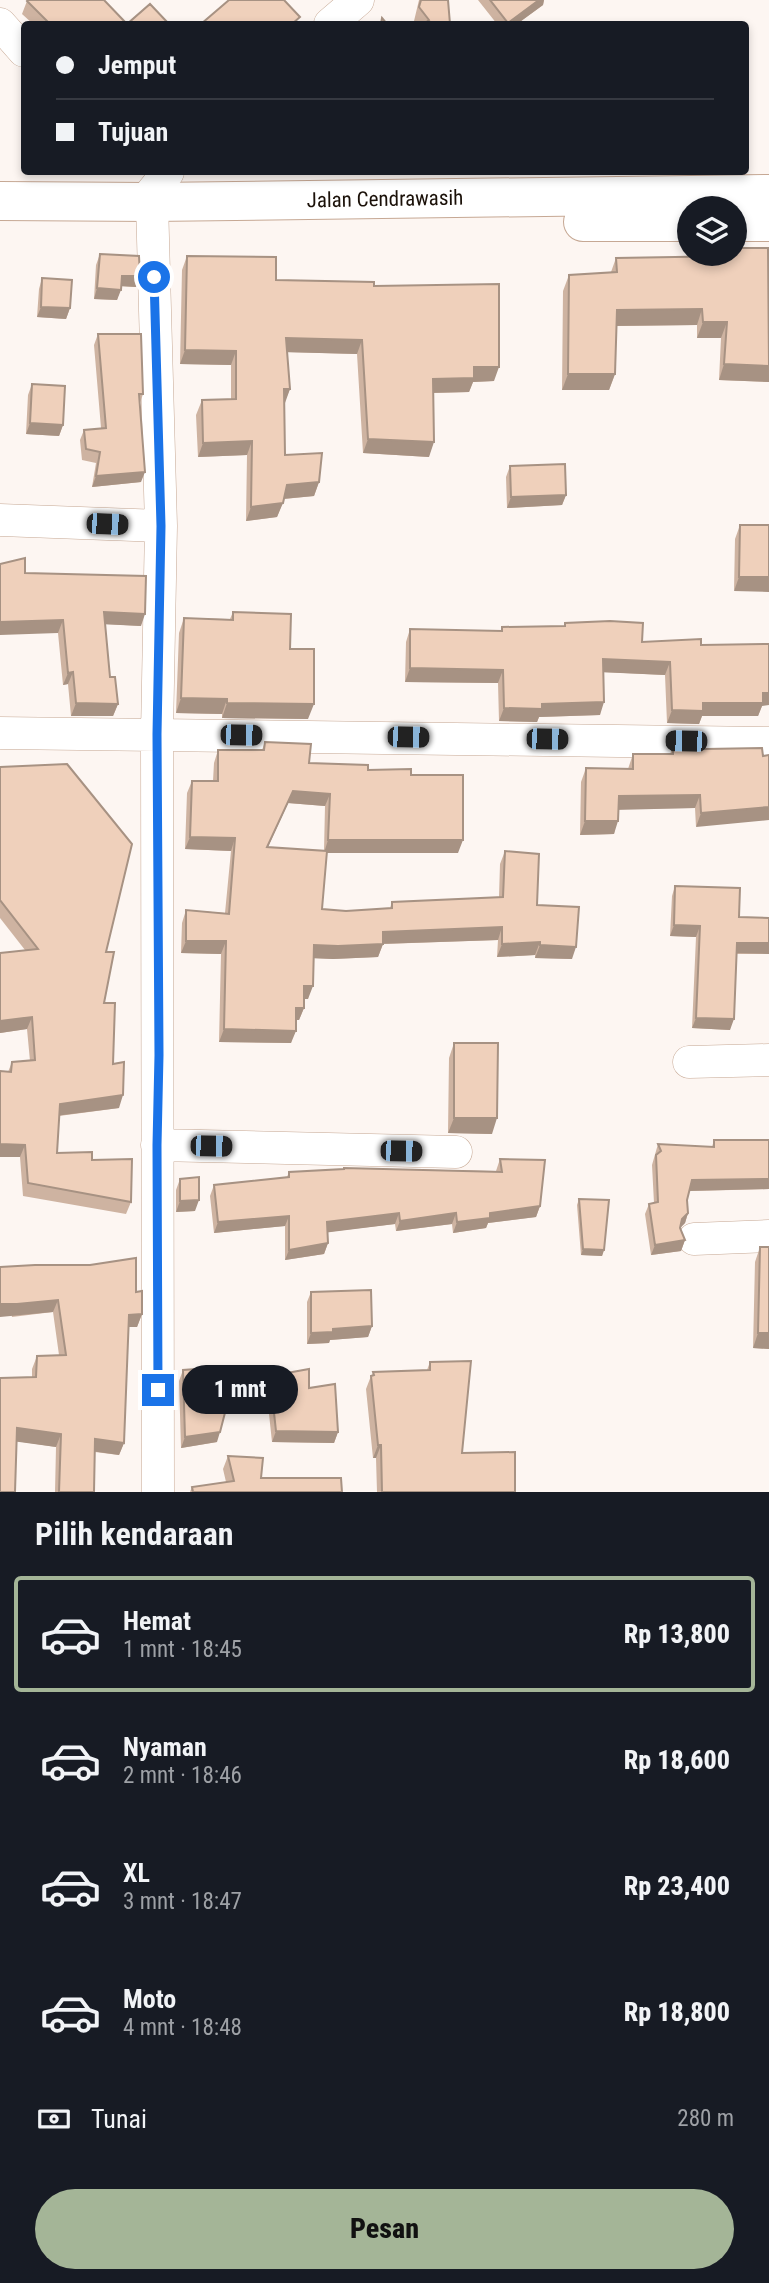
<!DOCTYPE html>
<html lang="id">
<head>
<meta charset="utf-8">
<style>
  :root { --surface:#171b24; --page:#242831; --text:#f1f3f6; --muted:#9ea1a6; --line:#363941; --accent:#a4b597 }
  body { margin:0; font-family:"Roboto Condensed",sans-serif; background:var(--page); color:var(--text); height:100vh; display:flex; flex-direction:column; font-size:26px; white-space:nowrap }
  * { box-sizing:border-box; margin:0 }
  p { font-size:23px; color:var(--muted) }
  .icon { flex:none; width:38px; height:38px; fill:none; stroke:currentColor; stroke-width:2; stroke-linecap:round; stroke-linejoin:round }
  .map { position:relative; height:1492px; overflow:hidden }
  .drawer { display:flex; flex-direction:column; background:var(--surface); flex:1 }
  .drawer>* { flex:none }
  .guide { position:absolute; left:21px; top:21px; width:728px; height:154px; border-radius:7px; box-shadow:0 4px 10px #0003; display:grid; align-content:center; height:154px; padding:0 35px; background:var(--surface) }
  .buttons { position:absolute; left:677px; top:196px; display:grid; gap:14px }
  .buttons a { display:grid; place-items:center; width:70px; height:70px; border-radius:50%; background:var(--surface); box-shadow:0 4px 10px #0003; font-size:35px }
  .end { position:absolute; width:32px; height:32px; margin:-16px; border:9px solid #1a73e8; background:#fff; box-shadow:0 0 0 4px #fff }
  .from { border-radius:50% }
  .bubble { position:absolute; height:49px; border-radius:24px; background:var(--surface); box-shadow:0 4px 10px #0003; font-size:23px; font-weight:800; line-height:49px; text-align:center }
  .car { position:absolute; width:21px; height:42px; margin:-21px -10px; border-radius:9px; box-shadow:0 0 5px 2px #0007; background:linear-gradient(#222 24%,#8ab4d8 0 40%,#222 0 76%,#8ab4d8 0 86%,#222 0) }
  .guide b { display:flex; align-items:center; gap:24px; height:66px; font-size:26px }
  .guide b+b { border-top:2px solid var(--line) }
  .guide i { width:18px; height:18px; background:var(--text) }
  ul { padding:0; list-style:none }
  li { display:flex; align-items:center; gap:21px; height:116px; margin:0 14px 10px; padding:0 21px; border:4px solid transparent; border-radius:7px }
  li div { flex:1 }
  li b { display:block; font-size:26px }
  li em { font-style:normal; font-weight:800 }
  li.selected { border-color:var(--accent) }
  li>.icon { width:63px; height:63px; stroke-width:1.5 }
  h2 { padding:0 35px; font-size:32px; line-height:84px }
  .pay { display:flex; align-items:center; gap:18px; height:77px; padding:0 35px; font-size:26px }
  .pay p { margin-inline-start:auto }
  .primary-button { display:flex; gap:14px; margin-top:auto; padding:14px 35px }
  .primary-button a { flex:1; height:80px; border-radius:42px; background:var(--accent); color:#111; font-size:28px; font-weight:800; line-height:80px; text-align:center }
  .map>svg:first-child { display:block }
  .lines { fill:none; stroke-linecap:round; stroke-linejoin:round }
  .street-casing { stroke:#c6a894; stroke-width:33 }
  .secondary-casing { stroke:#c6a894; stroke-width:40 }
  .street { stroke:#fff; stroke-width:32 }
  .secondary { stroke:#fff; stroke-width:38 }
  .wall { fill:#ceb3a1; fill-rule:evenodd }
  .shaded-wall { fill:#a79283 }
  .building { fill:#efd0bb; stroke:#a79283; stroke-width:2 }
  .route { stroke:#1a73e8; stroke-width:9 }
  .labels { text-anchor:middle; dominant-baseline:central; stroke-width:5; stroke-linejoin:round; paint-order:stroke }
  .street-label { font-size:21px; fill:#1b1109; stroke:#fff }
</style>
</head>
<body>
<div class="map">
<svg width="769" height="1492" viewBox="0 0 769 1492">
  <rect width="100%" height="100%" fill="#fdf6f2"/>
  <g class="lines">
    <defs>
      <path id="street" d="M0,24L24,51
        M330,24L358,0
        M0,520L161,526
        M0,733L769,743
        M689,1062L769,1060
        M157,1145L456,1152
        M694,1239L769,1236
        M158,1492L157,734L161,526L152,202V192L168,172"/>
      <path id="secondary" d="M0,201L152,202L769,194
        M583,222H690
        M735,222H769"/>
    </defs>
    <!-- street casing -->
    <use href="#street" class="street-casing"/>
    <!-- secondary casing -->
    <use href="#secondary" class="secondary-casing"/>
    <!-- street -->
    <use href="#street" class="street"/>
    <!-- secondary -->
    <use href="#secondary" class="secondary"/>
  </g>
  <!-- wall -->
  <path class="wall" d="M419,0H448L450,24H417L414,21Z
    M478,0H544L543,5L517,24H497Z
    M27,1L127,24H169H33L22,14Z
    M100,254L136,287L121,286L117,300L94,299L96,265Z
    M187,256L276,280L374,286L494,381L473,382L469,392L433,393L429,457L363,453L357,354L287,352L290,389L284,403L285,455L319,482L314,496L284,499L277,517L246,521L247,455L198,457L196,415L202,400L231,399V365L180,364L182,270Z
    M616,258L769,284V382L719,380L721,338H697V325L616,326L615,374L609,390H562L563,291L569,275L611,272Z
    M42,278L70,308L66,319L37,317L39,289Z
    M98,334L143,394L140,403L141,482L92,487L96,463L82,460L80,440L84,430L101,428L94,345Z
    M32,384L63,425L59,436L26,434L28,395Z
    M510,466L566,495L562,505L507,508L506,477Z
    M740,525H769L734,591L735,539Z
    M25,573L141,626L105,624L110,677L118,704L113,716H71L68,684L63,685L58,633Z
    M233,612L290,649L308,719L222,718V714L176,713L179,633L184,618L230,619Z
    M565,623L642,642L701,645L762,706L758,716H702L699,724L667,723L665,675L603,672L600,715L539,717L537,722L499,721L498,683L405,682L406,642L410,629L501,631L502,627L564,626Z
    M265,742L309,763L411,775L458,853H327L322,909L346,911L390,908L392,902L499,897L500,864L505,851L537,905L572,959L535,958V955L497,957L498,940L383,944L378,957L333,959L313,958L308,999H304V1008L299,1020H296L291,1043L219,1042L221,954L181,953L182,923L186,910L225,913L231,851L185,849L187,793L192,781H213L214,763L218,750H262ZM288,803L325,806L324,851L268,847Z
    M673,747L705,749L762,748L696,827L695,808L618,809L614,834L580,835L581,782L586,768L628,769L633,754H670Z
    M0,767L106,952L104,1003L119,1108L59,1116L57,1153L92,1160L131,1202L126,1214L23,1196L20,1157L8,1072L12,1062L30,1061L27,1029L0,1033V953L25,950L0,918Z
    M675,886L739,917L769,918V954H737L730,1030L692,1028L696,937L670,936L672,896Z
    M454,1043L492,1134L448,1133L449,1058Z
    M714,1140L769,1189L689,1191L687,1200L688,1213L685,1223L680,1228L685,1240L681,1251L651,1255L645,1214L649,1204L654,1203L652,1165L658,1144L712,1147Z
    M500,1159L540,1206L536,1217L488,1223L486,1228L453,1233L452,1224L396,1231L395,1224L327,1232L328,1243L324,1254L285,1260V1226L214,1233L210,1196L214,1185L287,1177L289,1172L344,1169V1168L496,1171Z
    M180,1179L195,1211L176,1212V1190Z
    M579,1199L604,1250L602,1256L581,1255L577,1205Z
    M760,1247H769V1349L753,1348L755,1262Z
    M0,1267L136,1292L142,1314L137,1327H128L124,1443L119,1455L95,1452L94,1492H55L56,1447L16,1441L0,1492L32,1377V1369L37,1356L59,1355L53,1312L12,1317Z
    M311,1292L372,1326L368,1337L330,1340L329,1343L307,1344V1302Z
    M430,1362L462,1453L515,1492H377L376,1458H373L366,1389L371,1376H372L373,1372L427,1370Z
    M183,1370L217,1406V1442L181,1448L179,1381Z
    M270,1376L309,1388L338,1432L334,1443L272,1442L266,1386Z
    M228,1456L261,1478L342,1492H190L192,1487L226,1482L223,1469Z"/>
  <!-- shaded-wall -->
  <path class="shaded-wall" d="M539,0H544L543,5L517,24H508Z
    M122,276H140L136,287L118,286Z
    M97,288L121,290L117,300L94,299Z
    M41,307L70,308L66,319L37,317Z
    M702,309L697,325L611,326L617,310Z
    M703,322H727L721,338H697Z
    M286,338L362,340L357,354L281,352Z
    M185,350L236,351L231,365L180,364Z
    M724,364L769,366V382L719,380Z
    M474,367H499L494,381L473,382L469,392L427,393L433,379Z
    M568,374H615L609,390H562Z
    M284,389H290L285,403H278Z
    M30,423L63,425L59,436L26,434Z
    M368,439L434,442L429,457L363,453Z
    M252,441L247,455L198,457L203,443Z
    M145,472L141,482L92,487L96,476Z
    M319,482L314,496L282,499L287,485Z
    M566,495L562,505L507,508L511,497Z
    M283,503L277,517L246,521L251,507Z
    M739,577H769V592L734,591Z
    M104,612L145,614L141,626L100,624Z
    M63,620L58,633L0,635V622Z
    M603,659L670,662L665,675L598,672Z
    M410,668L503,670L498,683L405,682Z
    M73,672L68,684L63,685L68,673Z
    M763,693H769V705L762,706L758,716H702L699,724L667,723L672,710L703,703Z
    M181,698L227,699L222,714L176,713Z
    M604,702L600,715L539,717L537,722L499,721L504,708L542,704Z
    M76,703L118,704L113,716H71Z
    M227,703L314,704L308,719L222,718Z
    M293,791L330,794L325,806L288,803L262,859L267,847Z
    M700,795L695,808L614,810L619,796Z
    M769,807V820L696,827L701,813Z
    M585,821H618L614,834L580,835Z
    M190,837L235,838L231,851L185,849Z
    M328,840H463L458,853H324Z
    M674,925L700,926L696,937L670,936Z
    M502,927L498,940L378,944L383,932Z
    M186,941H226L221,954L181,953Z
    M540,942L535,955L497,957L502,944Z
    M737,943H769V954L733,953Z
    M383,944L378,957L333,959L309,958L314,945Z
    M540,945L576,947L572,959L535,958Z
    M304,986H313L308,999H299Z
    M296,1008H304L299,1020H291Z
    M32,1017L27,1029L0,1033V1021Z
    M696,1018L734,1019L730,1030L692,1028Z
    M224,1029L296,1031L291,1043L219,1042Z
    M123,1095L119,1108L55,1116L60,1104Z
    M454,1118H497L492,1134L448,1133Z
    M0,1144L25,1145L20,1157H0Z
    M769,1179V1189L688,1191L692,1180Z
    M199,1200L195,1211L176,1212L180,1201Z
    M540,1206L536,1217L488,1223L486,1228L453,1233L457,1222L490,1213Z
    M399,1213L395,1224L323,1233L327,1222Z
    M456,1213L452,1224L396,1231L400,1221Z
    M688,1213L685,1223L678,1230L682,1219Z
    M289,1216L285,1226L214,1233L218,1222Z
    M685,1240L681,1251L651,1255L655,1245Z
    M328,1243L324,1254L285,1260L289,1250Z
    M583,1249L604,1250L602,1256L581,1255Z
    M58,1300L53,1312L0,1317V1304Z
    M142,1314L137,1327H124L129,1315Z
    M372,1326L368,1337L330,1340L329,1343L307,1344L311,1333L333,1329Z
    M758,1333H769V1349L753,1348Z
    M17,1428L61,1434L56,1447L12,1441Z
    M276,1431L338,1432L334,1443L272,1442Z
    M220,1432L217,1442L181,1448L185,1437Z
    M95,1439L124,1443L119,1455L91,1451Z
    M378,1445H381L376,1458H373Z"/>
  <!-- building -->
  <path class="building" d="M28,0H104L127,24L150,4L169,24H50L27,1Z
    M229,0H284L300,17L292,24H201Z
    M421,0H448L450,24H424L429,20L419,7Z
    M490,0H539L508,23Z
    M382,18L387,24H381Z
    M741,248H768L769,366L724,364L727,322H703L702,309L617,310L615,374H568L569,275L617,272L616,258L734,256Z
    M100,254L139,256L140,276H122L121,290L97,288Z
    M187,256L276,257V280L374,282V286L499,284V367H474V378L433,379L434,442L368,439L362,340L286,338L290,389H284L285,455L322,453L319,482L287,485L283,503L251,507L252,441L203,443L202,400L236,399V351L185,350Z
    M42,278L72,280L70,308L41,307Z
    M98,334H141L143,394H139L145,472L96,476L100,452L86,449L84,430L106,428Z
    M32,384L65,386L63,425L30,423Z
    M565,464L566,495L511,497L510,466Z
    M740,525H769V577H739Z
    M25,558V573L146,576L145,614L104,612L110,677H115L118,704L76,703L73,672L68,673L63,620L0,622V564Z
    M233,612L291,614L290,649H314V704L227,703V699L181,698L184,618L233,620Z
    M610,621L643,623L642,642L701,639V645L769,644V693H763V703H703V711L672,710L670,662L603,659L604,702L542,704V709L504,708L503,670L410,668V629L502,631V627L565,626V623Z
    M265,742L311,744L309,763L368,765V770L411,769V775H463V840H328L330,794L293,791L267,847L327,851L322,909L346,911L392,908V902L503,897L505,851L539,854L537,905L579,907L576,947L540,945V942L502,944V927L383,932V944L338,946L314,945L313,986H304V1008H296V1031L224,1029L226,941H186V910L229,914L235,838L190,837L192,781H218V750H264Z
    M673,747H705V749L762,748L763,756L769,755V807L701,813L700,795L619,796L618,821H585L586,768L633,769V754H673Z
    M67,764L132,844L106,952H114L104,1003H115L113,1064L124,1062L123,1095L60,1104L57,1153L92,1152V1160L132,1159L131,1202L28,1183L25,1145L0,1144V1071L11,1072L12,1062L35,1060L32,1017L0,1021V953L38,949L0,900V767Z
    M675,886L740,888L739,917L769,918V943H737L734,1019L696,1018L700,926L674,925Z
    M454,1043H498L497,1118H454Z
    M714,1140H769V1179L692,1180L687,1200L688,1213L682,1219L680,1228L685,1240L655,1245L649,1204L658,1202L656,1155L661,1151L658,1144L714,1147Z
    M500,1159L545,1160L540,1206L490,1213V1218L457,1222L456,1213L400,1221L399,1213L327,1222L328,1243L289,1250V1216L218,1222L214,1185L289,1177V1172L344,1169V1168L502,1172Z
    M199,1177V1200L180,1201V1179Z
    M579,1199L609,1200L604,1250L583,1249Z
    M760,1247H769V1333H758Z
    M136,1258V1292L142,1291V1314L129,1315L124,1443L95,1439L94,1492H59L61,1434L17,1428L15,1492H0V1378L36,1377L37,1356L66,1355L58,1300L17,1304H0V1267L35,1265H90Z
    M371,1290L372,1326L333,1329V1332L311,1333V1292Z
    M471,1361L462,1453L515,1452V1492H382L381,1445H378L371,1376L374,1375L373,1372L430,1370V1362Z
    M225,1367L217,1406L227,1405L220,1432L185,1437L183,1370Z
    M309,1369V1388L335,1384L338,1432L276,1431L270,1376Z
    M228,1456L263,1458L261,1478H341L342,1492H193L192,1487L234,1481Z"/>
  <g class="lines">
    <!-- route -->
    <path class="route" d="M154,277L161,526L157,734L159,1055L157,1145L158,1390"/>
  </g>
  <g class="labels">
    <!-- street labels -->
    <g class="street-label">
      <text transform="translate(385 199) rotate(-1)">Jalan Cendrawasih</text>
    </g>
  </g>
</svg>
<div class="buttons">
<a><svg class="icon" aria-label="layers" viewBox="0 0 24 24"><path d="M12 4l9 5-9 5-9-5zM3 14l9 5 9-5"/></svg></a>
</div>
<i class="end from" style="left:154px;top:277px"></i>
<i class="end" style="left:158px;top:1390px"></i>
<div class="bubble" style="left:182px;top:1365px;width:116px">1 mnt</div>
<i class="car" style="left:107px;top:524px;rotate:92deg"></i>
<i class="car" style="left:241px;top:735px;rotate:91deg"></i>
<i class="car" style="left:408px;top:737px;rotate:91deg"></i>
<i class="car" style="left:547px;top:739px;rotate:91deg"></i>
<i class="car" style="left:686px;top:741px;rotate:271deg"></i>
<i class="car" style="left:211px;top:1146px;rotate:91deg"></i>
<i class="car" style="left:401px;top:1151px;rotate:91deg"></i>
<div class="guide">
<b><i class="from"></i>Jemput</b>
<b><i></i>Tujuan</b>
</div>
</div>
<section class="drawer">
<h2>Pilih kendaraan</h2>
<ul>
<li class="selected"><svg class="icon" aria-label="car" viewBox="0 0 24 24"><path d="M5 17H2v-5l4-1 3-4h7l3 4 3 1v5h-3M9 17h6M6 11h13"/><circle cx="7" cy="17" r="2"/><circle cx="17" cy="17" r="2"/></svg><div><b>Hemat</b><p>1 mnt · 18:45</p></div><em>Rp 13,800</em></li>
<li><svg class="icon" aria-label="car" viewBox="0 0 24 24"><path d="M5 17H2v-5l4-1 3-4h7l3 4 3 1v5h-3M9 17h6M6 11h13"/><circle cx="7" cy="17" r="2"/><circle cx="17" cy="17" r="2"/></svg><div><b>Nyaman</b><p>2 mnt · 18:46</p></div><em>Rp 18,600</em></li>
<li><svg class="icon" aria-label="car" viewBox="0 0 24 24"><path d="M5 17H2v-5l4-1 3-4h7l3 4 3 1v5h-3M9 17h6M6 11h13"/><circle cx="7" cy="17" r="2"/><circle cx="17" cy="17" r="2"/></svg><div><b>XL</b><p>3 mnt · 18:47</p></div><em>Rp 23,400</em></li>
<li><svg class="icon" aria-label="car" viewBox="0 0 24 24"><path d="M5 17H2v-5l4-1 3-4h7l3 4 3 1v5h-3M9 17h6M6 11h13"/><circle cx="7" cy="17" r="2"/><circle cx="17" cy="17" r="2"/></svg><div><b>Moto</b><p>4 mnt · 18:48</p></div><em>Rp 18,800</em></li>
</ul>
<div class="pay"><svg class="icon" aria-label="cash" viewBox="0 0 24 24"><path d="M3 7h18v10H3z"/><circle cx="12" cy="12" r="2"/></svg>Tunai<p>280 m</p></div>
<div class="primary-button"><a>Pesan</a></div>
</section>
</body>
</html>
